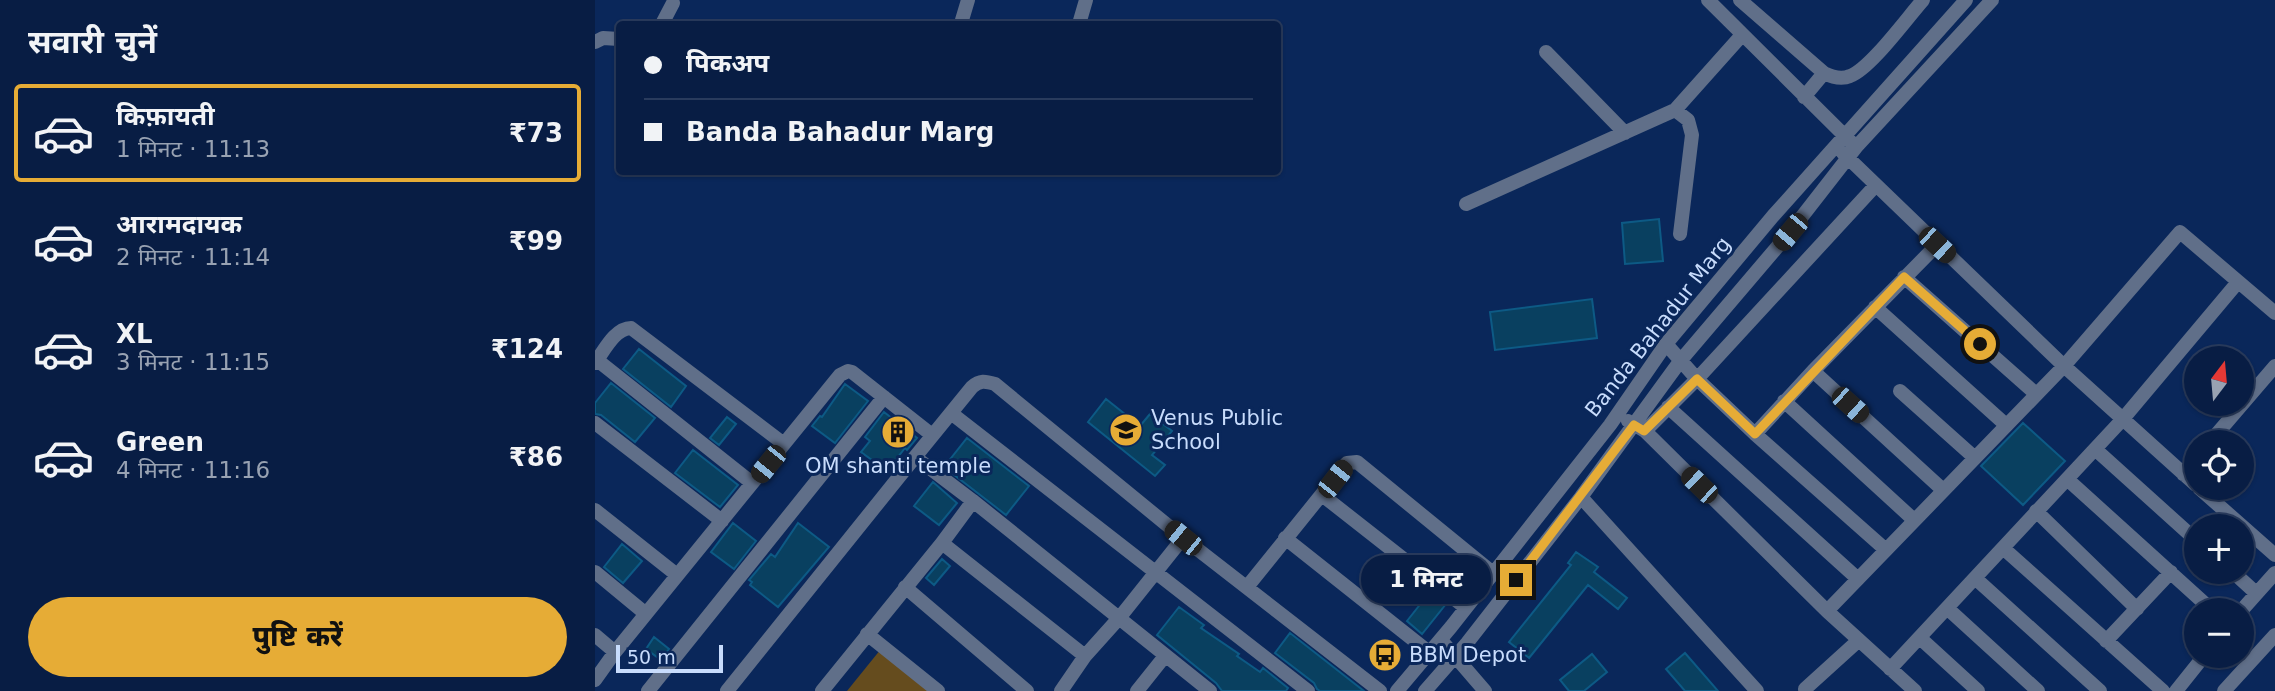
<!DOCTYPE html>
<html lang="hi">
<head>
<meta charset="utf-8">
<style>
  :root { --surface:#081d44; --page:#162a4f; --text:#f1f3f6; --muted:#98a2b2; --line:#293b5d; --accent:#e6ac36 }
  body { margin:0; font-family:"DejaVu Sans","Noto Sans Devanagari",sans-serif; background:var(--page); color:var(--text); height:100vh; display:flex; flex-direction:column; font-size:26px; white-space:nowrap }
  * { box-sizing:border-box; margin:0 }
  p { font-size:23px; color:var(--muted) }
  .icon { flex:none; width:38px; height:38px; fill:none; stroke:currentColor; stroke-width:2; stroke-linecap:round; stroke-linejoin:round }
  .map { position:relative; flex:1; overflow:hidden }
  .panel { display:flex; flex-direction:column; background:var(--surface); width:595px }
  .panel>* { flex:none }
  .hud { position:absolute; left:21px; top:21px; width:665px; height:154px; border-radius:7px; box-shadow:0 2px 5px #0004,0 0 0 2px var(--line); display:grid; align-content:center; height:154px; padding:0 28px; background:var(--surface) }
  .needle { width:46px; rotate:16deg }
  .buttons { position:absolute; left:1589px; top:346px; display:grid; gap:14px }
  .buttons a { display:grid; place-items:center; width:70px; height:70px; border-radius:50%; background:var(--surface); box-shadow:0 2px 5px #0004,0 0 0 2px var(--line); font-size:35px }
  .scale { position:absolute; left:21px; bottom:18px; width:107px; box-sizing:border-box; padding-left:7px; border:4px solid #c8dcfc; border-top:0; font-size:19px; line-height:24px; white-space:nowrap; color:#c8dcfc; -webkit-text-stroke:5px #0a275a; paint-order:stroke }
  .end { position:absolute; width:32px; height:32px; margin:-16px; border:9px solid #e6ac36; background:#111; box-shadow:0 0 0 4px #111 }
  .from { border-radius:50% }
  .bubble { position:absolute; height:49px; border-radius:24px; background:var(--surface); box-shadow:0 2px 5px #0004,0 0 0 2px var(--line); font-size:23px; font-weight:800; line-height:49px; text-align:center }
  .car { position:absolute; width:21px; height:42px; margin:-21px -10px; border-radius:9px; box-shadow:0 0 5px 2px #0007; background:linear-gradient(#222 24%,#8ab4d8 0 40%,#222 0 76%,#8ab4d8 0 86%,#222 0) }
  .hud b { display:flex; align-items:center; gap:24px; height:66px; font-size:26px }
  .hud b+b { border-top:2px solid var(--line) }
  .hud i { width:18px; height:18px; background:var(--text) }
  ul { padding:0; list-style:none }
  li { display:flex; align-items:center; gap:21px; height:98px; margin:0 14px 10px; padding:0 14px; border:4px solid transparent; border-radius:7px }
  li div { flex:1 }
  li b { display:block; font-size:26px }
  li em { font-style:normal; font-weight:800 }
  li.on { border-color:var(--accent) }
  li>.icon { width:63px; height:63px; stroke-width:1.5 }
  h2 { padding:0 28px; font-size:32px; line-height:84px }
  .button { display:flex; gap:14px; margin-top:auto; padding:14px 28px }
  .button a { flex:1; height:80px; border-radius:42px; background:var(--accent); color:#111; font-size:28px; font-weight:800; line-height:80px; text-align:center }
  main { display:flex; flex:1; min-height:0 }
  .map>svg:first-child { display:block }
  .green { fill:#654c1e }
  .building { fill:#094060; stroke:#0d5a85; stroke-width:2 }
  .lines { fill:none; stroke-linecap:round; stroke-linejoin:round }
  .minor { stroke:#606f89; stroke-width:14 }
  .route { stroke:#e6ac36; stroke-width:9 }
  .labels { text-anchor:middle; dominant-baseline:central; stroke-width:6; stroke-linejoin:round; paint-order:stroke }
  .street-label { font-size:21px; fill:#c8dcfc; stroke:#0a275a }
  .poi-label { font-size:21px; fill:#c8dcfc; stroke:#0a275a; text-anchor:start }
</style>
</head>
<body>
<main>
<section class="panel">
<h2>सवारी चुनें</h2>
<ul>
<li class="on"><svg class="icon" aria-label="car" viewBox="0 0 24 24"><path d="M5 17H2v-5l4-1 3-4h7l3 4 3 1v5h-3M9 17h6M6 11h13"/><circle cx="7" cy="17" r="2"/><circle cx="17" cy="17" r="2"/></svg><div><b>किफ़ायती</b><p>1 मिनट · 11:13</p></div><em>₹73</em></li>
<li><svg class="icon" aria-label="car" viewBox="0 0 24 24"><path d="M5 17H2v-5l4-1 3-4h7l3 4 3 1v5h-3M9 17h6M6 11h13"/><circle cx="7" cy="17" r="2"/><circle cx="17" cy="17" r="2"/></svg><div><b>आरामदायक</b><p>2 मिनट · 11:14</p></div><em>₹99</em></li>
<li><svg class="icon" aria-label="car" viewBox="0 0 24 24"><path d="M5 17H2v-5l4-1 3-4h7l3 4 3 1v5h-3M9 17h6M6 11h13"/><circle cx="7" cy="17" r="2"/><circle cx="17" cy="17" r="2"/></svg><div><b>XL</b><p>3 मिनट · 11:15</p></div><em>₹124</em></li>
<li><svg class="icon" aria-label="car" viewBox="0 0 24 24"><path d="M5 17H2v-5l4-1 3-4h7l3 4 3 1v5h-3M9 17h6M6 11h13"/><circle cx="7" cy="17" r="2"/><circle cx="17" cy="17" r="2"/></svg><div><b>Green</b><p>4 मिनट · 11:16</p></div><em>₹86</em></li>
</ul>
<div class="button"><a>पुष्टि करें</a></div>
</section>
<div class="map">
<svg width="1680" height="691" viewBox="0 0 1680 691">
  <rect width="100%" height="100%" fill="#0a275a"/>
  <!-- green -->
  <path class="green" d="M290,644L346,691H252Z"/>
  <!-- building -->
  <path class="building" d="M1064,219L1068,261L1030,264L1027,223Z
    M997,299L1002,338L900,350L895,312Z
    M44,349L91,386L76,407L28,369Z
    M16,383L60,418L40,442L6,415L0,414V403Z
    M250,384L273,401L240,443L217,426L225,416L227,417Z
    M511,399L545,426L555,414L577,431L557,455L570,465L560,476L493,422Z
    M289,412L322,438L312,450L310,448L292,471L266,452L275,441L270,437Z
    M132,417L141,424L124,445L115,438Z
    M1428,423L1470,461L1428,505L1386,466Z
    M372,438L434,486L411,515L349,467Z
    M98,450L143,485L125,507L80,473Z
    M338,482L362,503L344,525L319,506Z
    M138,523L161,541L139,569L116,552Z
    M203,523L234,547L183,607L155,585L157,582L154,580L176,554L180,557Z
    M27,544L47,561L28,583L9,567Z
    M981,552L1003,567L999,572L1032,598L1023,609L993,585L934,658L914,642L976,565L973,563Z
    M861,555L881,571L865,591L845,576Z
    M347,559L355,566L339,585L331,578Z
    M835,592L851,604L827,634L812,621Z
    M584,607L609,625L606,628L644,654L642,656L665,672L668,668L693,688L691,691H627L621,683L562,635Z
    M695,633L769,691H725L722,689L719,683L680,653Z
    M59,637L74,649L66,660L51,649Z
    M1090,653L1123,691H1090L1071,669Z
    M997,654L1012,672L989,691H974L965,680Z"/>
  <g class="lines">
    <!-- minor -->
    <path class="minor" d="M1113,0L1256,142
      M1145,0L1229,73L1209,97
      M367,20L373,0
      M67,24L78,3
      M484,24L491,0
      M0,42L8,38L24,39
      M951,52L1030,133
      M1229,73C1237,77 1246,80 1255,76C1275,69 1312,18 1328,0
      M1080,110L1093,120L1097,135L1085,234
      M1248,153L1469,366L1601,485
      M871,204L1080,110L1147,35
      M1309,277L1441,394
      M1280,307L1411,425
      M1071,344L1102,379L1160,434L1291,550
      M2,360L157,483
      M0,363C9,351 20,328 36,328L189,444L20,652L0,680
      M1218,371L1348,490
      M1305,391L1380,458
      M1189,401L1319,520
      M1073,407L1263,579
      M356,413L713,691
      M1033,421L1050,431L1232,611L1320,691
      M0,423L127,521
      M1050,431L1102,379L1281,185
      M1160,434L1218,371L1342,245
      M1614,443L1680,366
      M189,444L245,375L253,371L257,372L337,435
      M1500,449L1601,540
      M1588,474L1601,458
      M1472,479L1618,611
      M1604,488L1680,555
      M727,495L871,608
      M986,497L1162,691
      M378,501L320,457L377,387C385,380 390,381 400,384L588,538L785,691
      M0,510L82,575
      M1441,511L1542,609
      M690,538L835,653
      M347,543L490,656
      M1408,548L1568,691
      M0,572L51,614
      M1638,572L1661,593
      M1380,578L1505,691
      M310,587L432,691
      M652,587L752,463L762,462L898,573
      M1352,608L1443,691
      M1232,611L1469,366L1585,232L1680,313
      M1646,611L1680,573
      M272,634L343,691
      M0,635L20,652
      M1325,638L1383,691
      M846,640L890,691
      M1511,641L1576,572
      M1295,669L1527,420L1643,282
      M1210,689L1264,640
      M53,691L289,397
      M132,691L320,457
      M227,691L347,543L378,501L615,691
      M466,691L490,656L525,617L588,538
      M542,691L570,656
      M802,691L856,627L1015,425L1071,344L1178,216L1371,0
      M830,691L872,643L986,497L1086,360L1195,232L1262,146L1397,0
      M1581,691L1609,656
      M1629,691L1680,635"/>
  </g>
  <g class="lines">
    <!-- route -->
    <path class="route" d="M921,580L1039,425L1049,431L1102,379L1160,434L1309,277L1385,344"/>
  </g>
  <!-- icons -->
  <defs>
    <symbol id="school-disc" viewBox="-11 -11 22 22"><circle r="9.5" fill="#e6ac36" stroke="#0a275a"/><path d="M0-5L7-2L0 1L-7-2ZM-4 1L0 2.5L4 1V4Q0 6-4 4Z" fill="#111"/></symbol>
    <symbol id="building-disc" viewBox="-11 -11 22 22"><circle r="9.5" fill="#e6ac36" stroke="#0a275a"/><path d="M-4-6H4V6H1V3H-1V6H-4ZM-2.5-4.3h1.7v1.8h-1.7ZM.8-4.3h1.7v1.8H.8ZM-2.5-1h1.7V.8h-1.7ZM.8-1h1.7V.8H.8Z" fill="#111"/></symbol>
    <symbol id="bus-disc" viewBox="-11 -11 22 22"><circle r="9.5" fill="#e6ac36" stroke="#0a275a"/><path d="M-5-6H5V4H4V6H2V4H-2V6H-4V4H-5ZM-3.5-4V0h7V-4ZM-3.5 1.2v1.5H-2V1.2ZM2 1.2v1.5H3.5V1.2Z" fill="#111"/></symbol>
  </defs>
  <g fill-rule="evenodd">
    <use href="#school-disc" x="512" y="411" width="38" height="38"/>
    <use href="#building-disc" x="284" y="413" width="38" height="38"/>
    <use href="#bus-disc" x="771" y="636" width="38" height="38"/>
  </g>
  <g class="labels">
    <!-- street labels -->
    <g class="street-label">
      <text transform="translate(1063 327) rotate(-52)">Banda Bahadur Marg</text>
    </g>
    <!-- poi labels -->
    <g class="poi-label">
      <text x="556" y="418">Venus Public<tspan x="556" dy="24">School</tspan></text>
      <text x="303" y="466" text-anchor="middle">OM shanti temple</text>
      <text x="814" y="655">BBM Depot</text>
    </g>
  </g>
</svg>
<div class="buttons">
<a><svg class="needle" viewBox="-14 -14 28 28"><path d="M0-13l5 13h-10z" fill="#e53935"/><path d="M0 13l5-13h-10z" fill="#98a2b2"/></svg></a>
<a><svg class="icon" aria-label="locate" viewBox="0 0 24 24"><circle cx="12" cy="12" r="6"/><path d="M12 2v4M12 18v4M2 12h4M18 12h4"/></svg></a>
<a>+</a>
<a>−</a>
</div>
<div class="scale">50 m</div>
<i class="end from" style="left:1385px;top:344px"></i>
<i class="end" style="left:921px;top:580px"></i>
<div class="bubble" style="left:766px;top:555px;width:130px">1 मिनट</div>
<i class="car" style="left:1195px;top:232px;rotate:220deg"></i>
<i class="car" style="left:1342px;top:245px;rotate:133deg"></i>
<i class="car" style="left:1255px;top:405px;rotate:132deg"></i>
<i class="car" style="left:173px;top:464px;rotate:219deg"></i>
<i class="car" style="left:740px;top:479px;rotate:38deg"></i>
<i class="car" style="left:1104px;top:485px;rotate:314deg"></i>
<i class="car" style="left:588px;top:538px;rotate:309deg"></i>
<div class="hud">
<b><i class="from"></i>पिकअप</b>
<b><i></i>Banda Bahadur Marg</b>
</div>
</div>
</main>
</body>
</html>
